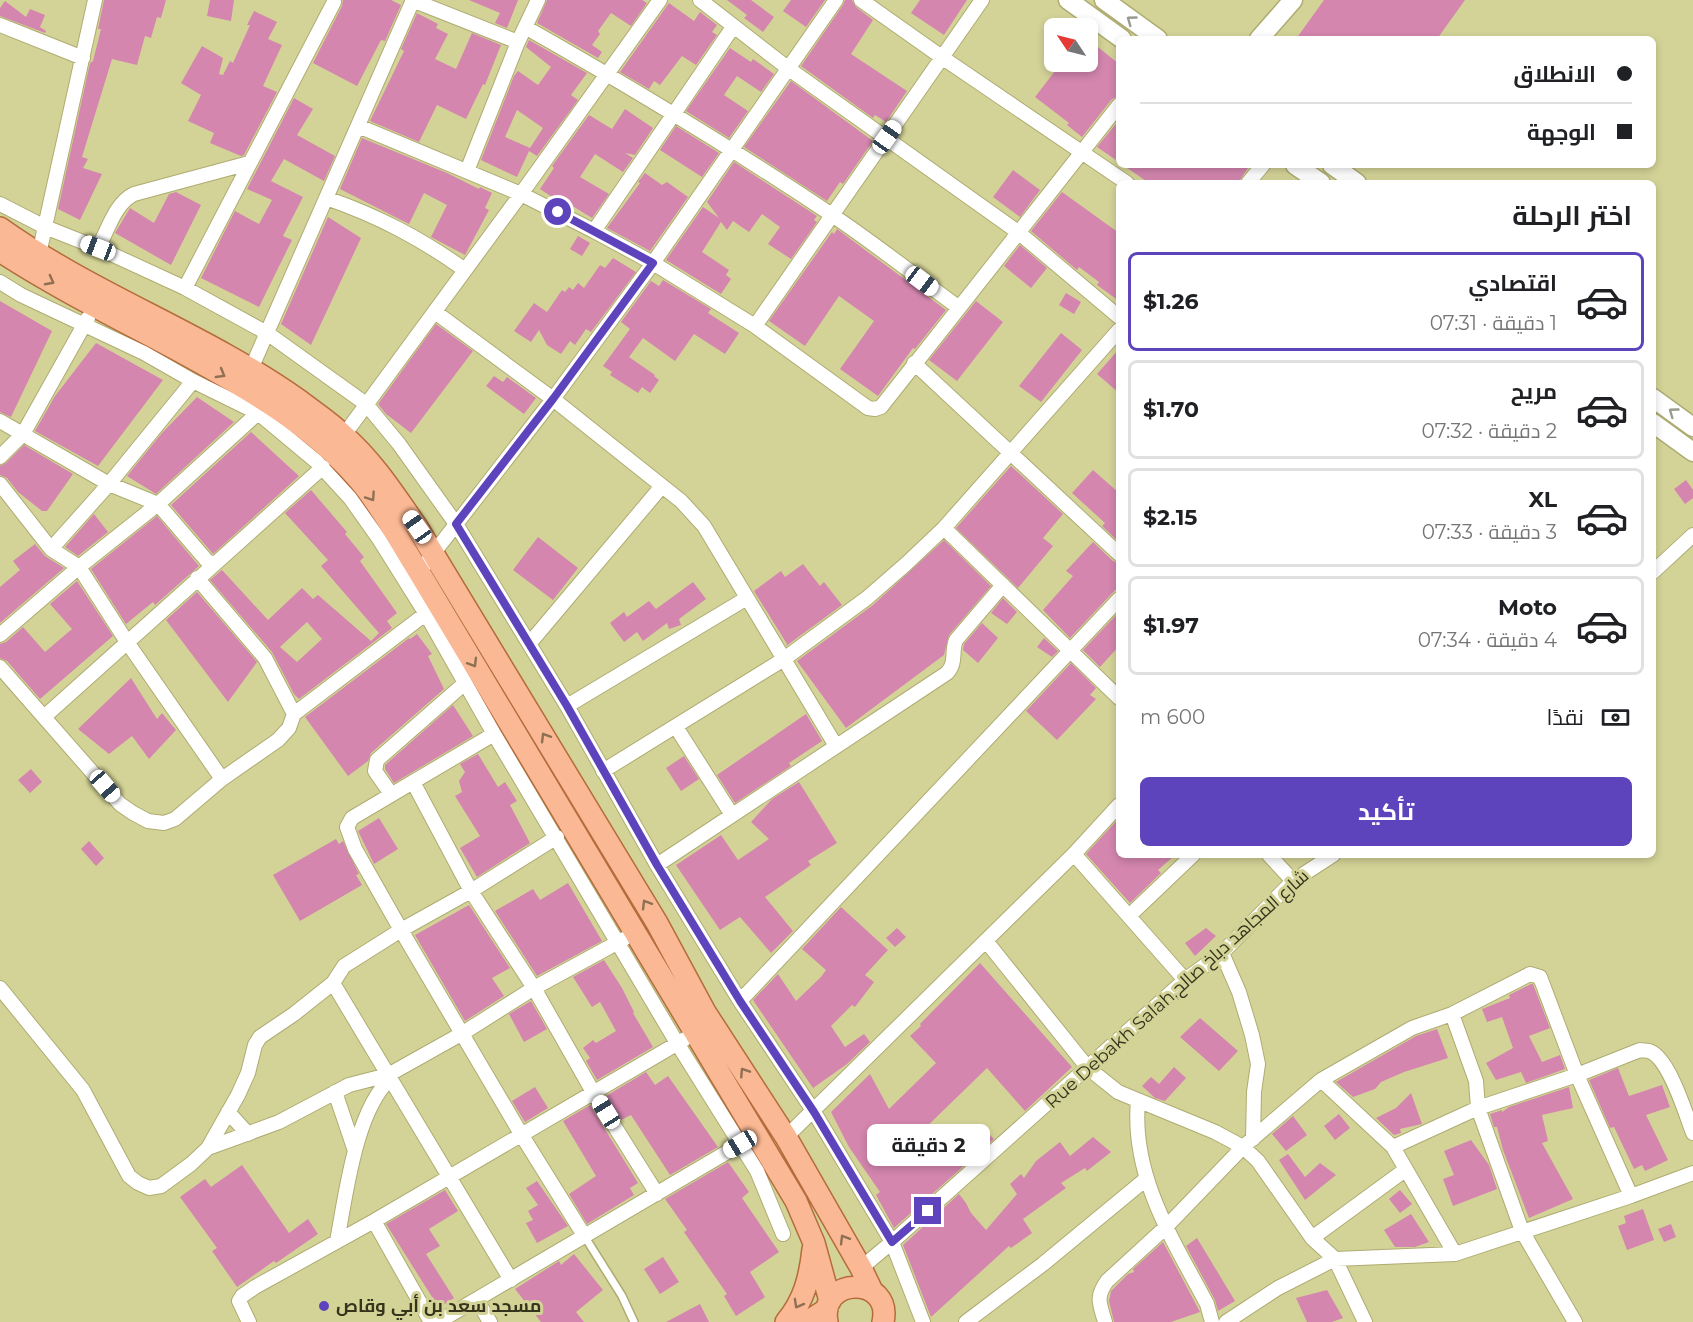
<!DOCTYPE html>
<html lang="ar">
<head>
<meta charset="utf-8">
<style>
  :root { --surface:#fff; --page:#f2f2f2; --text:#202124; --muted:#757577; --line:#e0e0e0; --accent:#5d44bc }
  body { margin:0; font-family:Montserrat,Cairo,sans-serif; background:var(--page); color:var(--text); direction:rtl; height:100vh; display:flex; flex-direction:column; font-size:22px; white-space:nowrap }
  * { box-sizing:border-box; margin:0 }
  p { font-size:20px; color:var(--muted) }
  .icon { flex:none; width:33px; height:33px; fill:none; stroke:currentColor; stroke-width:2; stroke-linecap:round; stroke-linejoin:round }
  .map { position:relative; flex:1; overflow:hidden; direction:ltr }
  .sheet { position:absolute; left:1116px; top:180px; width:540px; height:678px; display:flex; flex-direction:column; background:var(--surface); border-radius:9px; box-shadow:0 3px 9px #0003; direction:rtl }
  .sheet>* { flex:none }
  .banner { position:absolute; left:1116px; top:36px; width:540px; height:132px; border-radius:9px; box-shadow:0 3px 9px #0003; direction:rtl; display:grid; align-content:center; height:132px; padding:0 24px; background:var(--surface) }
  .needle { width:39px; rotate:305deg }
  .controls { position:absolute; left:1044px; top:18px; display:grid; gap:12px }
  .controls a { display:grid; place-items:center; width:54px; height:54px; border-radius:9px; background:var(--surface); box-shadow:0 3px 9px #0003; font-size:30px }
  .end { position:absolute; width:27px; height:27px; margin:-14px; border:8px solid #5d44bc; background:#fff; box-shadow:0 0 0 3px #fff }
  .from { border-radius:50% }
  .bubble { position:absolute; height:42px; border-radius:9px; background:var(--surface); box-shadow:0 3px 9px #0003; font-size:20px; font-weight:700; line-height:42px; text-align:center; direction:rtl }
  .car { position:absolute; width:18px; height:36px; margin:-18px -9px; border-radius:8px; box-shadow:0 0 4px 2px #0007; background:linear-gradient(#fff 24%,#345 0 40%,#fff 0 76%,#345 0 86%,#fff 0) }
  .banner b { display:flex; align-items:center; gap:21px; height:57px; font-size:22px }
  .banner b+b { border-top:2px solid var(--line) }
  .banner i { width:15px; height:15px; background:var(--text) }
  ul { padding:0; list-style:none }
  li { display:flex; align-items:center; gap:18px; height:99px; margin:0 12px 9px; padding:0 12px; border:3px solid var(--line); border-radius:9px }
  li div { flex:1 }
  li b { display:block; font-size:22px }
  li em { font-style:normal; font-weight:700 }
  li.active { border-color:var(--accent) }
  li>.icon { width:54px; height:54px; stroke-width:1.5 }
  h2 { padding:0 24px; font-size:27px; line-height:72px }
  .pay { display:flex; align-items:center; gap:15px; height:66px; padding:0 24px; font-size:22px }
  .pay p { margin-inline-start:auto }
  .cta { display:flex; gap:12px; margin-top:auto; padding:12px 24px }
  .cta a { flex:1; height:69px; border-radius:9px; background:var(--accent); color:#fff; font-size:24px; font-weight:700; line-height:69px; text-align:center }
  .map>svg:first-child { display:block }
  .building { fill:#d486af; fill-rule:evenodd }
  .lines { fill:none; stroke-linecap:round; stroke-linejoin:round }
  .lane-casing { stroke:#aeac71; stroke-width:10 }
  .street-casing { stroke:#aeac71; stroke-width:16 }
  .secondary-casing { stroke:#aeac71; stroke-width:21 }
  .primary-casing { stroke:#b46c3c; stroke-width:24 }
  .lane { stroke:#fff; stroke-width:7 }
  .street { stroke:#fff; stroke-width:14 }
  .secondary { stroke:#fff; stroke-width:18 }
  .primary { stroke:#fbb894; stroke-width:21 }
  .oneway { stroke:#9a9a8e }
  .oneway2 { stroke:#8e7053 }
  .route { stroke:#5d44bc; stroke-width:8 }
  .poi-dot { fill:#5d44bc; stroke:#d4d397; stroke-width:2 }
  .labels { text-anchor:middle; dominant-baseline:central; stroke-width:6; stroke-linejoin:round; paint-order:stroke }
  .street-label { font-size:18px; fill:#35351d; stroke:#d4d397 }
  .poi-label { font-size:18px; font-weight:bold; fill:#35351d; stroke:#d4d397; text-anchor:start }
</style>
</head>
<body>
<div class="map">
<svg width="1693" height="1322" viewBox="0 0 1693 1322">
  <rect width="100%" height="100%" fill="#d4d397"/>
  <!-- building -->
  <path class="building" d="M104,0H166L161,18L157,17L151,38L145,36L137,65L112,59L82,157L88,159L83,168L102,174L80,220L58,209L90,63L93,61L101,29H98Z
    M210,0H234L231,21L207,16Z
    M343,0H391L401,5L385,41L381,40L357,86L313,63L342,6Z
    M469,0H518L507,28L495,23L500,13Z
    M547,0H642L647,3L631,26L611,13L598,31L600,34L592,45L602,52L598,58L537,23Z
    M727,0H751L774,17L763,32L744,18L747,15Z
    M791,0H825L806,27L783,11Z
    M845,0H852L856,7L873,20L851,54L907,91L886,122L875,115L873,118L801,66L843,5Z
    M920,0H967L944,35L911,13Z
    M1324,0H1465L1437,39H1296Z
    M5,1L26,17L30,9L45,15L40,27L46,31L45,33L0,16V8Z
    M669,3L694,21L700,12L717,25L712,32L717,35L696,65L682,56L660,85L654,81L649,89L620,72Z
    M254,11L277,22L268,39L282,45L263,86L277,92L244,155L241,156L210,143L214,133L188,121L201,95L181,83L202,46L223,58L219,74L223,75L230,61L233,63L250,25H247Z
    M417,13L438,24L436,28L448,34L435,59L456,69L472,33L501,45L485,85L483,84L466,119L437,105L419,142L370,121L404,51L401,49Z
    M1088,39L1119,64V96L1112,99L1082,137L1067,125L1069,123L1035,97L1055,71L1053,69L1058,62H1088Z
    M529,40L587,73L571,95L578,100L537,156L529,151L517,177L481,160L514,76L518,71L538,85L551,67L526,47ZM517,110L543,128L530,148L505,137Z
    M730,48L751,62L753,59L774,74L761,92L737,76L724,95L748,111L729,138L686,111Z
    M791,81L873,141L843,184L840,182L827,201L744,147Z
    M294,98L313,109L297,135L335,156L324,181L284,159L271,181L303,197L283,236L292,240L259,307L201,278L235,211L259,224L272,200L247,189Z
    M625,109L653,128L635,155L625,153L633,158L623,172L595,154L580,177L609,194L592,218L566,202L564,205L540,189L554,168L552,166L589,115L612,129Z
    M1119,120V162L1097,147Z
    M676,126L719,153L702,177L660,150Z
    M362,138L447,173L479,189L480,187L492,193L485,208L489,210L465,255L431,237L447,205L424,193L409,224L340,189Z
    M734,162L817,216L814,220L817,222L791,259L768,244L780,227L762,214L749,232L733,221L727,230L721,222L702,252L729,270L726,275L731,279L721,294L666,260L703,207L719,218L707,202Z
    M1123,165H1250L1238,183H1149Z
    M1013,170L1040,190L1020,217L993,197Z
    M645,173L662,185L667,182L688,197L650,251L607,228L640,183L638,182Z
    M176,192L201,205L171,265L115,233L130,208L154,223L169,194Z
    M1062,192L1119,233V301L1097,285L1099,282L1079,267L1077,270L1031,231Z
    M328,217L361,238L311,345L281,324Z
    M837,229L946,310L915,349L913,348L878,396L840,369L874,321L839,296L805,346L769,321L832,232L834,234Z
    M578,236L590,243L582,256L570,249Z
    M1020,245L1047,268L1031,288L1004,266Z
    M613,258L636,272L591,332L586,329L575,345L570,341L561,354L547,345L539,330L531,342L514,331L534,303L547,312L562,290L565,292L569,287L573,290L578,283L584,288L600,265L605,268Z
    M663,280L711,309L708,313L739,333L725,354L694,334L675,361L643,338L629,357L655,375L654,376L659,380L650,393L642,387L638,393L610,375L612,372L603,366L630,329L621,322L651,281L659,286Z
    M1066,293L1081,302L1074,314L1059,305Z
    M0,301L52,331L11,417L0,412Z
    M976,301L1003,322L957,381L929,360Z
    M436,324L473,351L411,433L386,414L378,404Z
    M1061,333L1082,350L1041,402L1019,386Z
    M96,343L163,380L98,466L35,431L55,396Z
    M1119,349V393L1097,374Z
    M494,376L503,382L507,377L536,398L524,414L486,386Z
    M197,397L234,422L156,494L127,476L162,433Z
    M251,432L299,476L213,554L171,505Z
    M24,445L73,474L47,511H42L18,492L7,478L0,475V466L6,463Z
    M1011,466L1063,514L1043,538L1053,546L1018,588L956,528Z
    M1093,470L1119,493V542L1102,526L1105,523L1072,493Z
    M1686,480L1693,490V498L1685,504L1674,489Z
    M311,490L347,532L345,534L364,557L360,561L397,613L387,621L392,628L299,699L294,694L272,652L210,580L222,570L268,620L302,588L313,599L318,595L371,641L379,633L321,566L328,560L285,513ZM307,622L322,639L297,662L280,647Z
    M94,514L108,532L78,556L65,547Z
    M157,516L199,566L155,605L153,602L126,624L91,569Z
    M538,537L578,568L553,600L513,570Z
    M944,540L991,586L949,635L944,655L846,728L797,661L873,605Z
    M1093,542L1113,561L1119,563V586L1070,638L1043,610L1073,576L1066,571Z
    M35,544L45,556L64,568L0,623V587L20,570L13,561Z
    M803,564L820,586L824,582L842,605L786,646L787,644L754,591L781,571L785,577Z
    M77,581L113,636L40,699L7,661L0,658V644L6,642L23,627L45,652L72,629L50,604Z
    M693,582L706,599L679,619L681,625L669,629L667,623L643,641L637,632L624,642L610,623L624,612L627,617L649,601L656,609Z
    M197,592L257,662L228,702L166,620Z
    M1003,598L1017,612L1007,624L991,613Z
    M1119,612V646L1100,667L1083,650Z
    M982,623L998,638L978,663L963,650L964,644Z
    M417,634L432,654L428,656L444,689L371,753L368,761L348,776L305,717L409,638L410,639Z
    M1044,638L1058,651L1052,657L1037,647Z
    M1071,663L1096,688L1090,695L1096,699L1057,740L1026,711Z
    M131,678L157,719L162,713L176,730L149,759L132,736L109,754L78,729Z
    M453,705L473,736L394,783L385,769V765Z
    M806,714L822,741L789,763L791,766L735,803L717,775Z
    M478,754L498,787L505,782L517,801L510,805L530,843L477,877L460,848L480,836L455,796L462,792L459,781L465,772L460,764Z
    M684,756L699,779L681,791L666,768Z
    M31,769L42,782L30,793L18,780Z
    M799,782L837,843L808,861L811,865L765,897L793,931L771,953L740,917L720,930L676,865L721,835L738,860L769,839L751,822L772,799Z
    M379,818L398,849L374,864L358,831Z
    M1119,818V855H1175L1158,870L1161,873L1130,903L1086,854Z
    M336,839L339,844L343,841L359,874L356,875L362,885L300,921L273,875Z
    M89,841L104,858L96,866L81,849Z
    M568,883L602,941L537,976L495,911L533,889L540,900Z
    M469,905L510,968L492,978L504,996L465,1021L415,935Z
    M841,907L888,950L865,975L874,982L855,1007L852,1005L831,1026L845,1047L864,1034L870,1042L847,1064L813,1088L753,1000L778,974L796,1001L821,977L826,970L802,949Z
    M897,928L906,937L895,947L886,938Z
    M1206,928L1216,936L1195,956L1185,943Z
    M604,960L622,988L634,1012L633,1013L653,1047L597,1080L586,1061L590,1058L583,1048L593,1040L596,1043L616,1031L600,1002L592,1007L573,977Z
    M980,963L1072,1067L1025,1111L987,1068L918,1135L946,1162L981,1126L994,1139L894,1228L876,1195L880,1192L849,1147L831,1112L870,1074L889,1109L936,1063L910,1036L921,1026L920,1024Z
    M1531,984H1533L1550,1028L1529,1036L1542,1062L1560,1055L1565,1069L1526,1083L1521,1072L1496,1080L1486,1063L1513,1048L1502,1017L1487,1022L1482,1009L1510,998L1509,995Z
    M531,1001L547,1029L524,1042L509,1014Z
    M1200,1018L1238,1051L1219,1071L1180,1037Z
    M1437,1029L1448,1058L1404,1072L1381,1082L1375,1089L1353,1097L1336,1082L1416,1036Z
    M1174,1067L1186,1078L1165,1101L1155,1098L1142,1086L1151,1077L1159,1084Z
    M1618,1068L1629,1096L1662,1085L1670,1107L1646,1115L1668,1160L1645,1171L1642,1165L1634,1169L1614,1127L1610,1128L1589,1080Z
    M646,1072L655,1085L668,1076L718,1147L670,1175L631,1115L621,1120L606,1096Z
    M535,1087L548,1108L525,1122L512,1101Z
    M1569,1087L1573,1108L1542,1115L1548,1141L1542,1143L1573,1199L1529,1218L1503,1150L1497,1127H1494L1490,1114L1502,1110V1112L1509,1107Z
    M1411,1093L1422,1124L1400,1129L1401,1133L1394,1135L1376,1118L1396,1108Z
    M590,1105L638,1183L630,1188L634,1195L587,1224L569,1194L596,1176L563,1121Z
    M1339,1114L1350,1128L1335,1140L1324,1126Z
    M1293,1116L1307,1135L1286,1151L1272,1134Z
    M1093,1137L1111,1152L1087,1171L1085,1168L1061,1183L1066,1188L1023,1219L1032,1233L1011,1248L1009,1246L931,1317L903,1245L959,1194L966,1203L971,1213L986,1230L1017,1194L1010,1184L1021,1174L1024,1178L1036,1161L1060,1142L1070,1156Z
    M1471,1140L1489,1165L1497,1189L1453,1206L1443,1179L1454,1175L1444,1151Z
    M1288,1154L1305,1177L1320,1163L1336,1175L1305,1200L1279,1160Z
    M728,1162L749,1192L742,1198L779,1252L750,1272L765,1297L736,1316L724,1296L727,1294L684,1232L687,1230L665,1199Z
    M242,1165L289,1233L308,1219L318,1234L276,1263L274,1261L237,1287L212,1251L217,1248L180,1197L205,1179L211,1187Z
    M537,1181L568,1226L537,1243L526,1223L533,1220L528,1211L538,1205L526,1188Z
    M445,1190L458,1211L429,1229L440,1246L426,1254L454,1298L439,1308L386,1224Z
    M1400,1190L1412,1204L1400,1213L1389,1199Z
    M1643,1209L1654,1240L1627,1250L1618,1226L1626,1223L1624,1216Z
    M1411,1214L1429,1242L1415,1247H1395L1384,1230Z
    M1671,1224L1676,1237L1664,1242L1658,1229Z
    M1197,1238L1235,1301L1218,1311L1215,1300L1186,1246Z
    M1163,1242L1200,1312L1171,1322H1114L1109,1301L1111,1291L1128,1274L1134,1272L1133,1269Z
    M574,1254L603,1290L576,1312L584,1322H541L515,1289L559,1261L561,1265Z
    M663,1257L679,1282L660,1294L644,1269Z
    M1327,1290L1343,1318L1332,1322H1307L1296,1298Z
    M700,1304L709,1322H666Z"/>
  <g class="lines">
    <defs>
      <path id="lane" d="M585,1237L622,1296L634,1322"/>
      <path id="street" d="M412,0L518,42
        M700,0L789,69L1018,232L1119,317
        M861,0L943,58L1127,183
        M0,25L83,58
        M525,27C629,86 730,147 829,213C873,242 915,276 958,307
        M358,126L521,194L594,231L653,263L755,326L868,408L875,409L881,407L1119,105
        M467,171L518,42L538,0
        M1248,183L1263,165
        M326,198C378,216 420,238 465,270
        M0,204L45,227L98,248L185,288L267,333L366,404L399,444L456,524L567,706L657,865L740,1001L814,1112L892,1242L923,1322
        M594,231L733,27
        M98,248C108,230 115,203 134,194L249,163
        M39,254L95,0
        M0,282L21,295L144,353L193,381L258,413L317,462L350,498L379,539L426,614L494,734L677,1043L757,1171L783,1234
        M185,288L334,2
        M435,312L553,399L681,501L704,526L836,746
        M755,326L982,0
        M914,363L1119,554
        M251,369L413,0
        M0,421L109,484L158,504L207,561L214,564
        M344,435L521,194L660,0
        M0,457L23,434L88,318
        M0,484L51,549L79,567L127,642L222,779
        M944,528L1119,698
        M51,549L109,484L193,381
        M419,572L553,399L653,263L836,0
        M1653,572L1693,535
        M197,578L265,658L294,714
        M0,635L79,567L158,504L258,413
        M529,644L662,486
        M0,667L120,804L133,813L148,821L164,823L175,819L222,779L278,740L289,728L294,714L432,609
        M567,706L747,598
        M44,717L323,467
        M676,727L732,815
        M494,734L352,818L347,827L355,849L401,930L521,1134L585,1237
        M603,771L784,659L867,598L906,564L944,528L1119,330
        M413,782L471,891L534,988L593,1092L657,1194
        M391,794L375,771L377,760L465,683
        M1074,854L1185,980
        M1269,855L1293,881
        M657,865L947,673C957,662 951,652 956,640L1003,585
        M1129,916L1193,855
        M986,941L1088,1068L1118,1092L1215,1132L1243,1147L1258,1161L1312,1238
        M1222,953L1239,992L1252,1035L1258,1064L1254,1092L1253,1139
        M0,988L83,1090L129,1176L138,1183L149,1188L161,1186L191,1164L208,1148L238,1095L248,1073L255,1045L260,1037L294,1014L333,983
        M740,1001L1119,599
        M1452,1014L1476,1081L1478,1108L1522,1231L1575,1322
        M1321,1080L1412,1028L1452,1014L1530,974L1540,977L1577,1075L1631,1196
        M335,1092L355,1151
        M1138,1101C1131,1176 1173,1240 1207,1304L1212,1322
        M228,1112L248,1134
        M786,1137L1074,854L1119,805
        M1393,1147L1478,1108L1577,1075L1640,1050C1643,1051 1646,1050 1649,1051C1669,1057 1686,1115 1693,1133
        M208,1148L279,1122L349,1085L388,1075L463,1033L534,988L624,939
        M374,1221L431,1322
        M337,1241C346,1195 355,1112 390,1079
        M861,1268L892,1242L1185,980L1222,953L1293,881L1333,855
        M511,1280L333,983L344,966L401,930L471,891L557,837
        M477,1300L490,1322
        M249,1322L239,1301L242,1296L255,1287L374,1221L685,1039
        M438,1322L746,1141
        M966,1322L1043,1264L1146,1179
        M1105,1322C1100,1304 1095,1298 1107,1281L1166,1227L1243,1147L1321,1080L1393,1147L1455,1254
        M1226,1322L1278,1288L1335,1259L1455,1254L1631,1196L1693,1173
        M1365,1322L1335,1259L1312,1238L1405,1170"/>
      <path id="secondary" d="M1068,0L1122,39
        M1104,0L1158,39
        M1259,39L1293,0
        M1295,165L1321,183
        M1332,165L1357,183
        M1653,398L1693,427
        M1653,423L1693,452"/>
      <path id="primary" d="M0,228C94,295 206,334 300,401C314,412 330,422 343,435C373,461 394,494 417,527L657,923L705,1012L786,1137L861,1268L872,1291
        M0,251C58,289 122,320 183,353C247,388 311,424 359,480C381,505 401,544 419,572L796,1201L814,1243L830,1301
        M786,1322C804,1301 810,1277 813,1249
        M807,1322L827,1309
        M827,1322C818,1276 893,1275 883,1322"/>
    </defs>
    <!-- lane casing -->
    <use href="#lane" class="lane-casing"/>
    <!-- street casing -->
    <use href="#street" class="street-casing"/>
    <!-- secondary casing -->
    <use href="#secondary" class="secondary-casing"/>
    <!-- primary casing -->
    <use href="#primary" class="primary-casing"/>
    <!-- lane -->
    <use href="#lane" class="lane"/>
    <!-- street -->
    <use href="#street" class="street"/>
    <!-- secondary -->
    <use href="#secondary" class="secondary"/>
    <!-- primary -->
    <use href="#primary" class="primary"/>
  </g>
  <!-- one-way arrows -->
  <defs><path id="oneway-chevron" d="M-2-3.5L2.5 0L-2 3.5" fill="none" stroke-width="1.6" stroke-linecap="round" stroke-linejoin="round" transform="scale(1.5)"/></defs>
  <g class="oneway">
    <use href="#oneway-chevron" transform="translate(1131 20) rotate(-144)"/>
    <use href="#oneway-chevron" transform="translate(1673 412) rotate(-144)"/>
  </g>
  <g class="oneway2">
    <use href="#oneway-chevron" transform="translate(50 281) rotate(28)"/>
    <use href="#oneway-chevron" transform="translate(221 374) rotate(30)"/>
    <use href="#oneway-chevron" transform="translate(371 497) rotate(56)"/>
    <use href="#oneway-chevron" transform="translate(473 663) rotate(59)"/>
    <use href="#oneway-chevron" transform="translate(545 737) rotate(-121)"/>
    <use href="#oneway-chevron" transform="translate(646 904) rotate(-121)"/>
    <use href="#oneway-chevron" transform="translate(744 1072) rotate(-123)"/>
    <use href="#oneway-chevron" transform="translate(844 1239) rotate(-121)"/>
    <use href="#oneway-chevron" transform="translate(798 1304) rotate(119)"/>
  </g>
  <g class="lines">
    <!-- route -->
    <path class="route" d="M558,212L653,263L553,399L456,524L567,706L657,865L740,1001L814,1112L892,1242L928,1211"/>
  </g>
  <!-- markers -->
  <circle class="poi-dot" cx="324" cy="1306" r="6"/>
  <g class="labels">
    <!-- street labels -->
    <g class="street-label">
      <text transform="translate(1177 989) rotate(-42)">Rue Debakh Salah,شارع المجاهد دباخ صالح</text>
    </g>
    <!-- poi labels -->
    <g class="poi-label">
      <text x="336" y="1306">مسجد سعد بن أبي وقاص</text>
    </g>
  </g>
</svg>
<div class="controls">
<a><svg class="needle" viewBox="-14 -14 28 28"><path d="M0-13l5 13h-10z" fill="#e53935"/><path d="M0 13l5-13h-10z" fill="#757577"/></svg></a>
</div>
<i class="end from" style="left:558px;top:212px"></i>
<i class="end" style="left:928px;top:1211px"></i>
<div class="bubble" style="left:867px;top:1124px;width:123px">2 دقيقة</div>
<i class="car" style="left:887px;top:137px;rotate:35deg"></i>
<i class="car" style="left:98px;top:248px;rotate:291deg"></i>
<i class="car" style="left:922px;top:281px;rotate:127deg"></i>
<i class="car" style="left:417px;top:527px;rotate:325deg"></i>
<i class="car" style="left:105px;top:786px;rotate:139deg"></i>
<i class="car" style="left:606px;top:1112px;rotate:328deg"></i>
<i class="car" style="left:740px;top:1144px;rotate:239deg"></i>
<div class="banner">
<b><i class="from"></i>الانطلاق</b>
<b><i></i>الوجهة</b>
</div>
<section class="sheet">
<h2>اختر الرحلة</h2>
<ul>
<li class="active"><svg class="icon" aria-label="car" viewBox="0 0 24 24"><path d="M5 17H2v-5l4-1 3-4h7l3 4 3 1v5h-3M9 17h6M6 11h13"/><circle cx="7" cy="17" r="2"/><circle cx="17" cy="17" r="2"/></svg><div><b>اقتصادي</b><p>1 دقيقة · 07:31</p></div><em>$1.26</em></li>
<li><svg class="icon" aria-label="car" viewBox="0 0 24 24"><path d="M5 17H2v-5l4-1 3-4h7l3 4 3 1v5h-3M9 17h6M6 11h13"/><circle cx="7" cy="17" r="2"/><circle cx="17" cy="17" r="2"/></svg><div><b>مريح</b><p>2 دقيقة · 07:32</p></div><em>$1.70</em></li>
<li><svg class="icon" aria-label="car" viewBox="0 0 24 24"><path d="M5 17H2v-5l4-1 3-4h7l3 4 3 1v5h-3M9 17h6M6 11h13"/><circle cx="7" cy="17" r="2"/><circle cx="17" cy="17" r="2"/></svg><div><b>XL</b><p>3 دقيقة · 07:33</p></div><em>$2.15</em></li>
<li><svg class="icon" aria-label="car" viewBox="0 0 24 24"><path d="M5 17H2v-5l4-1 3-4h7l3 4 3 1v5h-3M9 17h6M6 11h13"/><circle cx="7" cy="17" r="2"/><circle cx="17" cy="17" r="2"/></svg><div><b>Moto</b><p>4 دقيقة · 07:34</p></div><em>$1.97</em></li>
</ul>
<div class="pay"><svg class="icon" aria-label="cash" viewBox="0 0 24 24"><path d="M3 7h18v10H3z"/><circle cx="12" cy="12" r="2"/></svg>نقدًا<p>600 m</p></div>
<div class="cta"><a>تأكيد</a></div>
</section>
</div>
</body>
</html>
